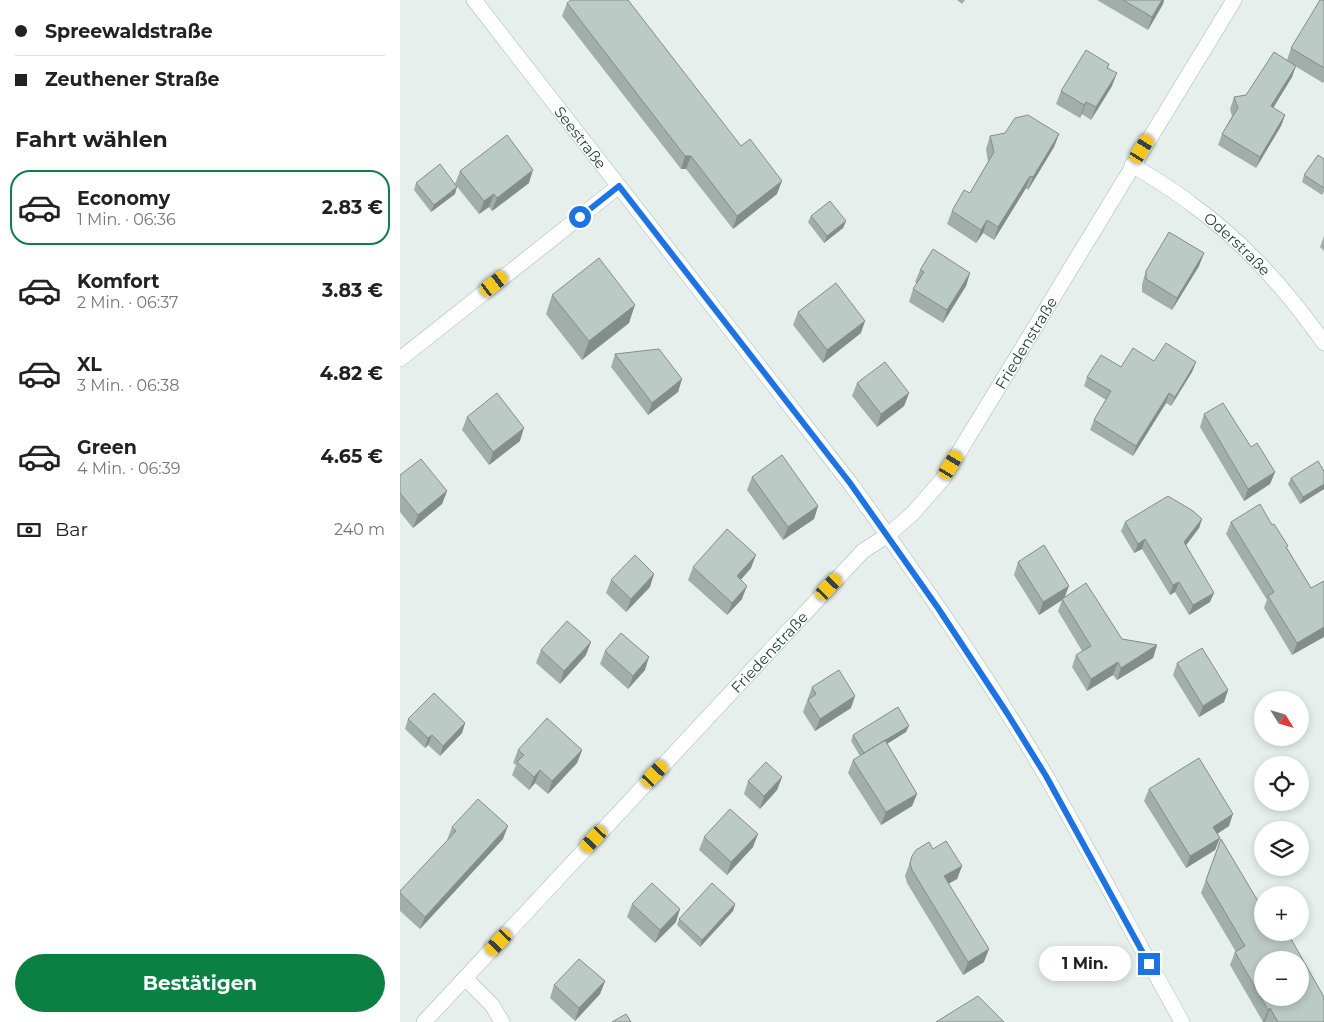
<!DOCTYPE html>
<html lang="de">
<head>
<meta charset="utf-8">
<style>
  :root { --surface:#fff; --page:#f6f6f6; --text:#222; --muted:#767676; --line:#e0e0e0; --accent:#0b8043 }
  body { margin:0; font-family:Montserrat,sans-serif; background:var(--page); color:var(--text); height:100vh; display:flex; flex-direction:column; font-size:19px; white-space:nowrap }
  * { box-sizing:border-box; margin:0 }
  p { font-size:16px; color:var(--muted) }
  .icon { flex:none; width:28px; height:28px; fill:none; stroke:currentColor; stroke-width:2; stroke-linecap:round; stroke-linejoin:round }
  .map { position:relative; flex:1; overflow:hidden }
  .drawer { display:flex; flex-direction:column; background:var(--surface); width:400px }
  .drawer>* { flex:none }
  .guide { display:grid; align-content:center; height:110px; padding:0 15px; background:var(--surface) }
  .needle { width:32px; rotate:127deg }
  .controls { position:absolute; left:854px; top:691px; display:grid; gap:10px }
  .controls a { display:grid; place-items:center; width:55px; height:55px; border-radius:50%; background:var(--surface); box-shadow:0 2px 8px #0003; font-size:25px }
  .end { position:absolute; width:22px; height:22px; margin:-11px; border:6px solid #1a73e8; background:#fff; box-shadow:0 0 0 2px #fff }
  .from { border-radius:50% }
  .bubble { position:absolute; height:35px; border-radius:18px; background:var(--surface); box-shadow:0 2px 8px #0003; font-size:16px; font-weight:700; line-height:35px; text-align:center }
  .car { position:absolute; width:15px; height:30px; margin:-15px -8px; border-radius:6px; box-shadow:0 0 4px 1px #0007; background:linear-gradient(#f5c518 24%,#345 0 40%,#f5c518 0 76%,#345 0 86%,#f5c518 0) }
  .guide b { display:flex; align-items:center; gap:18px; height:48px; font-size:19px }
  .guide b+b { border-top:1px solid var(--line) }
  .guide i { width:12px; height:12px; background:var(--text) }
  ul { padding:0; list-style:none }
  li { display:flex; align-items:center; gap:15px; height:75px; margin:0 10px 8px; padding:0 5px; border:2px solid transparent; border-radius:20px }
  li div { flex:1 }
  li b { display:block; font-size:19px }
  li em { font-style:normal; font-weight:700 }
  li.selected { border-color:var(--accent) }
  li>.icon { width:45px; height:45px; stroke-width:1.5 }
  h2 { padding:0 15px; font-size:22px; line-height:60px }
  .pay { display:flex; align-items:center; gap:12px; height:55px; padding:0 15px; font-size:19px }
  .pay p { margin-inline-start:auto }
  .button { display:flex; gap:10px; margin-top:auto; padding:10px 15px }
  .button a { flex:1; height:58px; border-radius:30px; background:var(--accent); color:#fff; font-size:20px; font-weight:700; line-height:58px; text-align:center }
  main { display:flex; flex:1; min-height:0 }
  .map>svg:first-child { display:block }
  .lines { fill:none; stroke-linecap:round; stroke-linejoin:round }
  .street-casing { stroke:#a8b8b2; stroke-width:16 }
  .secondary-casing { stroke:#a4bbb3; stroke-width:16 }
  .street { stroke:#fff; stroke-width:15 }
  .secondary { stroke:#fff; stroke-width:15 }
  .wall { fill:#a1aea9 }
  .shaded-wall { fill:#838d89 }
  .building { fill:#bbcac4; stroke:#838d89; fill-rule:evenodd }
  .route { stroke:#1a73e8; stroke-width:6 }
  .labels { text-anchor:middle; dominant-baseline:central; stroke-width:4.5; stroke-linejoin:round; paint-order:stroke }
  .street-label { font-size:15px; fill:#24423a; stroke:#f7fbf9 }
</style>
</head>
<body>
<main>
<section class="drawer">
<div class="guide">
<b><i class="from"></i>Spreewaldstraße</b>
<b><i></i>Zeuthener Straße</b>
</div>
<h2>Fahrt wählen</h2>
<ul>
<li class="selected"><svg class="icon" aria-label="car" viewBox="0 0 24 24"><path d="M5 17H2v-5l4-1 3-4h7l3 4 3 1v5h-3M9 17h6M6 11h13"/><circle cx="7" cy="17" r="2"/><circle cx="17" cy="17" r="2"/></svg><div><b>Economy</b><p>1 Min. · 06:36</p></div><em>2.83 €</em></li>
<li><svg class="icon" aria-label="car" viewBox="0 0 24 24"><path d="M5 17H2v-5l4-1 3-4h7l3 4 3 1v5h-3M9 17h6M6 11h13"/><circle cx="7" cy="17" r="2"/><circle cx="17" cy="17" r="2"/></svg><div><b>Komfort</b><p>2 Min. · 06:37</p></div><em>3.83 €</em></li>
<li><svg class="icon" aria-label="car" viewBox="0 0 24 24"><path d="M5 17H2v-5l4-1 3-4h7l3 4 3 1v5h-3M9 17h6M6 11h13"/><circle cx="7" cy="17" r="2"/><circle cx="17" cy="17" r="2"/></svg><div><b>XL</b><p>3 Min. · 06:38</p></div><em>4.82 €</em></li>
<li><svg class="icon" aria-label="car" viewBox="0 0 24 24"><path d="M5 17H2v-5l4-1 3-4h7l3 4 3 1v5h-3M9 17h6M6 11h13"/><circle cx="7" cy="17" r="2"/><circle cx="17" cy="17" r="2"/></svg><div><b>Green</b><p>4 Min. · 06:39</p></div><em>4.65 €</em></li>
</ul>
<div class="pay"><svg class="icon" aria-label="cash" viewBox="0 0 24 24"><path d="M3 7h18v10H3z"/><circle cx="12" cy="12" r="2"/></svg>Bar<p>240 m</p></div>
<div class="button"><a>Bestätigen</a></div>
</section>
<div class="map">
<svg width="924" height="1022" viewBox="0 0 924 1022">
  <rect width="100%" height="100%" fill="#e6efeb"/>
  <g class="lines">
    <defs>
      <g id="street">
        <path id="s1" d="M732,165C752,177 772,189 790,203C843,241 887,290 924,343"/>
        <path d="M0,359L219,186"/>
        <path d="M65,978L92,1005L102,1022"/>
        <path id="s2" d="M24,1022L463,551L488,535"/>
      </g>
      <g id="secondary">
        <path id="s3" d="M74,0L450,483C519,578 587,675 646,776C693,857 736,940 782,1022"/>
        <path id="s4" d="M488,535L513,513L542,480L834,0"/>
      </g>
    </defs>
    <!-- street casing -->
    <use href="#street" class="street-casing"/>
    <!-- secondary casing -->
    <use href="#secondary" class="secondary-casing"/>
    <!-- street -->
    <use href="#street" class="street"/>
    <!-- secondary -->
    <use href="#secondary" class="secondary"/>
  </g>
  <!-- wall -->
  <path class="wall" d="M557,0H565L562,4Z
    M697,0H764L763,4L748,30Z
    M924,0V81L923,83L895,66L892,77L873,108L885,115L881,126L856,168L818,145L822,134L832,116L830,109L834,97L846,95L887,60L891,48Z
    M167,3L377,194L333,229L286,169H281L162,16Z
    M709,64L708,68L712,86L691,120L682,114L680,118L656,104L661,91Z
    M659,134L654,147L628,190L626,188L594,240L583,233L576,243L547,224L552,211L570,193L588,162L586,149L590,136Z
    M924,159V192L922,195L902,182L904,175Z
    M60,171L129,183L92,211L89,207L79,214L55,184Z
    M16,183L55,194L31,212L14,190Z
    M411,216L446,221L443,228L424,243L408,222Z
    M924,236V251L920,247Z
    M804,253L799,266L772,310L742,292V284L746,271Z
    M520,270L570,273L566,286L543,323L509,302L513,289L517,283L515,282Z
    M152,295L229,323L182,360L146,314Z
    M398,312L461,333L423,363L393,325Z
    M215,354L282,379L278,392L248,415L211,367Z
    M754,361L796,362L792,372L771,406L766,403L733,456L690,430L694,420L706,400L684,386L687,377L721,367Z
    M457,383L509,393L504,406L477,427L452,396Z
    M804,414L851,447L875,472L870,484L844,501L800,427Z
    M67,417L120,441L89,465L62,430Z
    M924,471V489L900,504L888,484L891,478Z
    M0,475L47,491L42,504L13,528L0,512Z
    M352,477L418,506L414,519L383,540L347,490Z
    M802,519L799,528L786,545L810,602L789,615L775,592L770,595L742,549L734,553L721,531L725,522Z
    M831,522L887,548L911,588L924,581L892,655L864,608L867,600L826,534Z
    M618,562L722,639L757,645L753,658L717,680L713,675L687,691L672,667L676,655L682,651L658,611L662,600L639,615L614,575Z
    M293,567L351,568L341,580L342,599L327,615L288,580Z
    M211,580L250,587L226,612L206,593Z
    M141,650L186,655L160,684L136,663Z
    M205,651L245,670L228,689L200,664Z
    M777,663L828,690L824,702L799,717L773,675Z
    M412,687L451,708L415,731L403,712Z
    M8,719L65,723L62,733L40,756L28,745L25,748L5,729Z
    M506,732L487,744L517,794L512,806L481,825L448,773L453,760L460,756L451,741L453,735Z
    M118,750H182L177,763L148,794L135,783L129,790L112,775L116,765L113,763Z
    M382,777L377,790L360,809L344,794L348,781Z
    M749,789L829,826L817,834L820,838L815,850L786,868L744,801Z
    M52,827L103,839L20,929L0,911V891L48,840H47Z
    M304,837L353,847L327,875L299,850Z
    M821,839L924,1022H863L830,965L835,952H836L801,893Z
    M533,849L562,866L557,879L548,884L584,962L563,975L507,883L505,876L512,856Z
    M232,904L276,922L255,943L227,917Z
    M335,904L333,911L300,947L277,925L279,919Z
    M205,981L200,994L175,1021L150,998L154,985Z"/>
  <!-- shaded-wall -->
  <path class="shaded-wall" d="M762,0H764L763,4L748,30L752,17Z
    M896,66L892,77L867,118L871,106Z
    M717,73L712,86L691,120L696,107Z
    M686,102L682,114L680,118L684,105Z
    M885,115L881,126L856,168L860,157Z
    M659,134L654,147L628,190L633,177Z
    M285,156H291L286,169H281Z
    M133,170L129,183L92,211L97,198Z
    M630,176L626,188L594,240L598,227Z
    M382,181L377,194L333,229L337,216Z
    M57,187L55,194L31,212L34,205Z
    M94,194L89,207L79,214L84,201Z
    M587,220L583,233L576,243L581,230Z
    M446,221L443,228L424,243L427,236Z
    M804,253L799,266L772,310L777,298Z
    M570,273L566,286L543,323L547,310Z
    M235,305L229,323L182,360L189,341Z
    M465,321L461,333L423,363L427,350Z
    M796,362L792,372L771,406L775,397Z
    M282,379L278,392L248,415L252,403Z
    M509,393L504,406L477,427L481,414Z
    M769,393L766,403L733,456L736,446Z
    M124,428L120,441L89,465L93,452Z
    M875,472L870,484L844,501L848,489Z
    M924,484V489L900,504L903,497Z
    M47,491L42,504L13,528L18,515Z
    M418,506L414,519L383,540L388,527Z
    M802,519L799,528L781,552L784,542Z
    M745,539L742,549L734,553L738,544Z
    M356,555L351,568L332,589L337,576Z
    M254,574L250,587L226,612L231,599Z
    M779,582L775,592L770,595L773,585Z
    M347,586L342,599L327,615L332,603Z
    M669,586L664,599H662V600L639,615L643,602Z
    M814,593L810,602L789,615L793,605Z
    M924,627V637L892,655L897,643Z
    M191,642L186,655L160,684L164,671Z
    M757,645L753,658L717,680L721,668Z
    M249,657L245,670L228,689L233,676Z
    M718,662L713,675L687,691L691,679Z
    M828,690L824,702L799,717L803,706Z
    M455,696L451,708L415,731L420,719Z
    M65,723L62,733L40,756L43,746Z
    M509,726L506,732L462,759L464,753Z
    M32,735L28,745L25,748L28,738Z
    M182,750L177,763L148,794L152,781Z
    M140,770L135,783L129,790L134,777Z
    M382,777L377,790L360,809L364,796Z
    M517,794L512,806L481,825L486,812Z
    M833,814L829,826L809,839L813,827Z
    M108,826L103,839L20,929L25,917Z
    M358,834L353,847L327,875L331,862Z
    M820,838L815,850L786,868L790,856Z
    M562,866L557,879L539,889L544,876Z
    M335,904L333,911L300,947L302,940Z
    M280,909L276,922L255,943L260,930Z
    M589,949L584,962L563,975L568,962Z
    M205,981L200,994L175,1021L179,1008Z
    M870,1008L865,1021L863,1022L868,1010Z"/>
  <!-- building -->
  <path class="building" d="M171,0H228L341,146L350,139L382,181L337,216L291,156H285L167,3Z
    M723,0H762L752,17Z
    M920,0H924V68L891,48Z
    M686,50L709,64L707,68L717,73L696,107L686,102L684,105L661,91Z
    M874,52L896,66L871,106L885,115L860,157L822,134L838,108L834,97L846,95Z
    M628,115L659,134L633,177L630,176L598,227L587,220L581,230L552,211L564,190L570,193L594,152L590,136L605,133L615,118Z
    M107,135L133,170L97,198L94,194L84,201L60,171Z
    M918,155L924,159V188L904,175Z
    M40,164L57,187L34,205L16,183Z
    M430,201L446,221L427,236L411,216Z
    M769,232L804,253L777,298L746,279V271Z
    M533,249L570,273L547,310L513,289L524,272L520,270Z
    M199,258L235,305L189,341L152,295Z
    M436,283L465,321L427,350L398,312Z
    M766,343L796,362L775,397L769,393L736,446L694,420L711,391L687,377L701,355L721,367L733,348L754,361Z
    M259,349L282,379L252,403L215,354Z
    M485,362L509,393L481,414L457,383Z
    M97,393L124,428L93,452L67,417Z
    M823,403L851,447L857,443L875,472L848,489L804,414Z
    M382,455L418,506L388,527L352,477Z
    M21,459L47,491L18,515L0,493V475Z
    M918,461L924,471V484L903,497L891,478Z
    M768,496L793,511L802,519L784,542L814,593L793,605L779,582L773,585L745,539L738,544L725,522Z
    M860,504L872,525L874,524L888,546L886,547L911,588L924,581V627L897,643L868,596L874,592L831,522Z
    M327,529L356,555L337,576L347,586L332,603L293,567Z
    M644,545L669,586L643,602L618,562Z
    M235,555L254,574L231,599L211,580Z
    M686,583L722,639L757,645L721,668L718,662L691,679L676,655L691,646L662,599Z
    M167,621L191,642L164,671L141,650Z
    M221,633L249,657L233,676L205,651Z
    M802,648L828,690L803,706L777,663Z
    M439,670L455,696L420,719L408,700L416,694L412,687Z
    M34,693L65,723L43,746L32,735L28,738L8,719Z
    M498,707L509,726L464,753L453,735Z
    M147,718L182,750L152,781L140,770L134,777L117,762L124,755L118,750Z
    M485,740L517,794L486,812L453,760Z
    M799,758L833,814L813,827L820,838L790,856L749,789Z
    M366,762L382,777L364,796L348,781Z
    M78,799L108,826L25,917L0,893V891L56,831L52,827Z
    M330,809L358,834L331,862L304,837Z
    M821,839L862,908V932H887L924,997V1022H878L870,1008L868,1010L835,952L845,946L806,880ZM862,960H900V998H862Z
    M546,841L562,866L544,876L589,949L568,962L512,870L510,863L512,856L516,850L529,842L533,849Z
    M252,883L280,909L260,930L232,904Z
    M312,883L335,904L302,940L279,919Z
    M179,959L205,981L179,1008L154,985Z
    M578,996L604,1022H536Z
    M226,1014L231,1022H212Z"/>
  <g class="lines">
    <!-- route -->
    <path class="route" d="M180,217L219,186L450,483L538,608L607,713L646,776L749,964"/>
  </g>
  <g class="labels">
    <!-- street labels -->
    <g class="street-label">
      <text stroke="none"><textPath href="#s3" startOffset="174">Seestraße</textPath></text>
      <text stroke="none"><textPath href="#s1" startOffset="132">Oderstraße</textPath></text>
      <text stroke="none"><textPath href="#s4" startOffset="238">Friedenstraße</textPath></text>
      <text stroke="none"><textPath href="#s2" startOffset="506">Friedenstraße</textPath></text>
    </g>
  </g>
</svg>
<div class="controls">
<a><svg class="needle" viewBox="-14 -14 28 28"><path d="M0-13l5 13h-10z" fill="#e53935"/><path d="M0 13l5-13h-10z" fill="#767676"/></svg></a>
<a><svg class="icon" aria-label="locate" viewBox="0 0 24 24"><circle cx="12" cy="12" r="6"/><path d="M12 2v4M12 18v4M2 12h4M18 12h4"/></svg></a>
<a><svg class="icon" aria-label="layers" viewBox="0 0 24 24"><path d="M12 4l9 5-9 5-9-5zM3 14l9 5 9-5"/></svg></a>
<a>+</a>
<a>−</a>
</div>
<i class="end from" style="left:180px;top:217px"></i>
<i class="end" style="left:749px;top:964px"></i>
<div class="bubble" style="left:639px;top:946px;width:92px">1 Min.</div>
<i class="car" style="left:742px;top:149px;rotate:32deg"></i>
<i class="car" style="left:94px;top:284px;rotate:52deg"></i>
<i class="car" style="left:551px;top:465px;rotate:31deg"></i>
<i class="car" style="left:429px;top:587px;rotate:43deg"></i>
<i class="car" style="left:255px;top:774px;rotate:43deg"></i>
<i class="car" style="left:194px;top:839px;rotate:223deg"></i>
<i class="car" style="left:99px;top:942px;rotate:223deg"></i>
</div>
</main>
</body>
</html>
